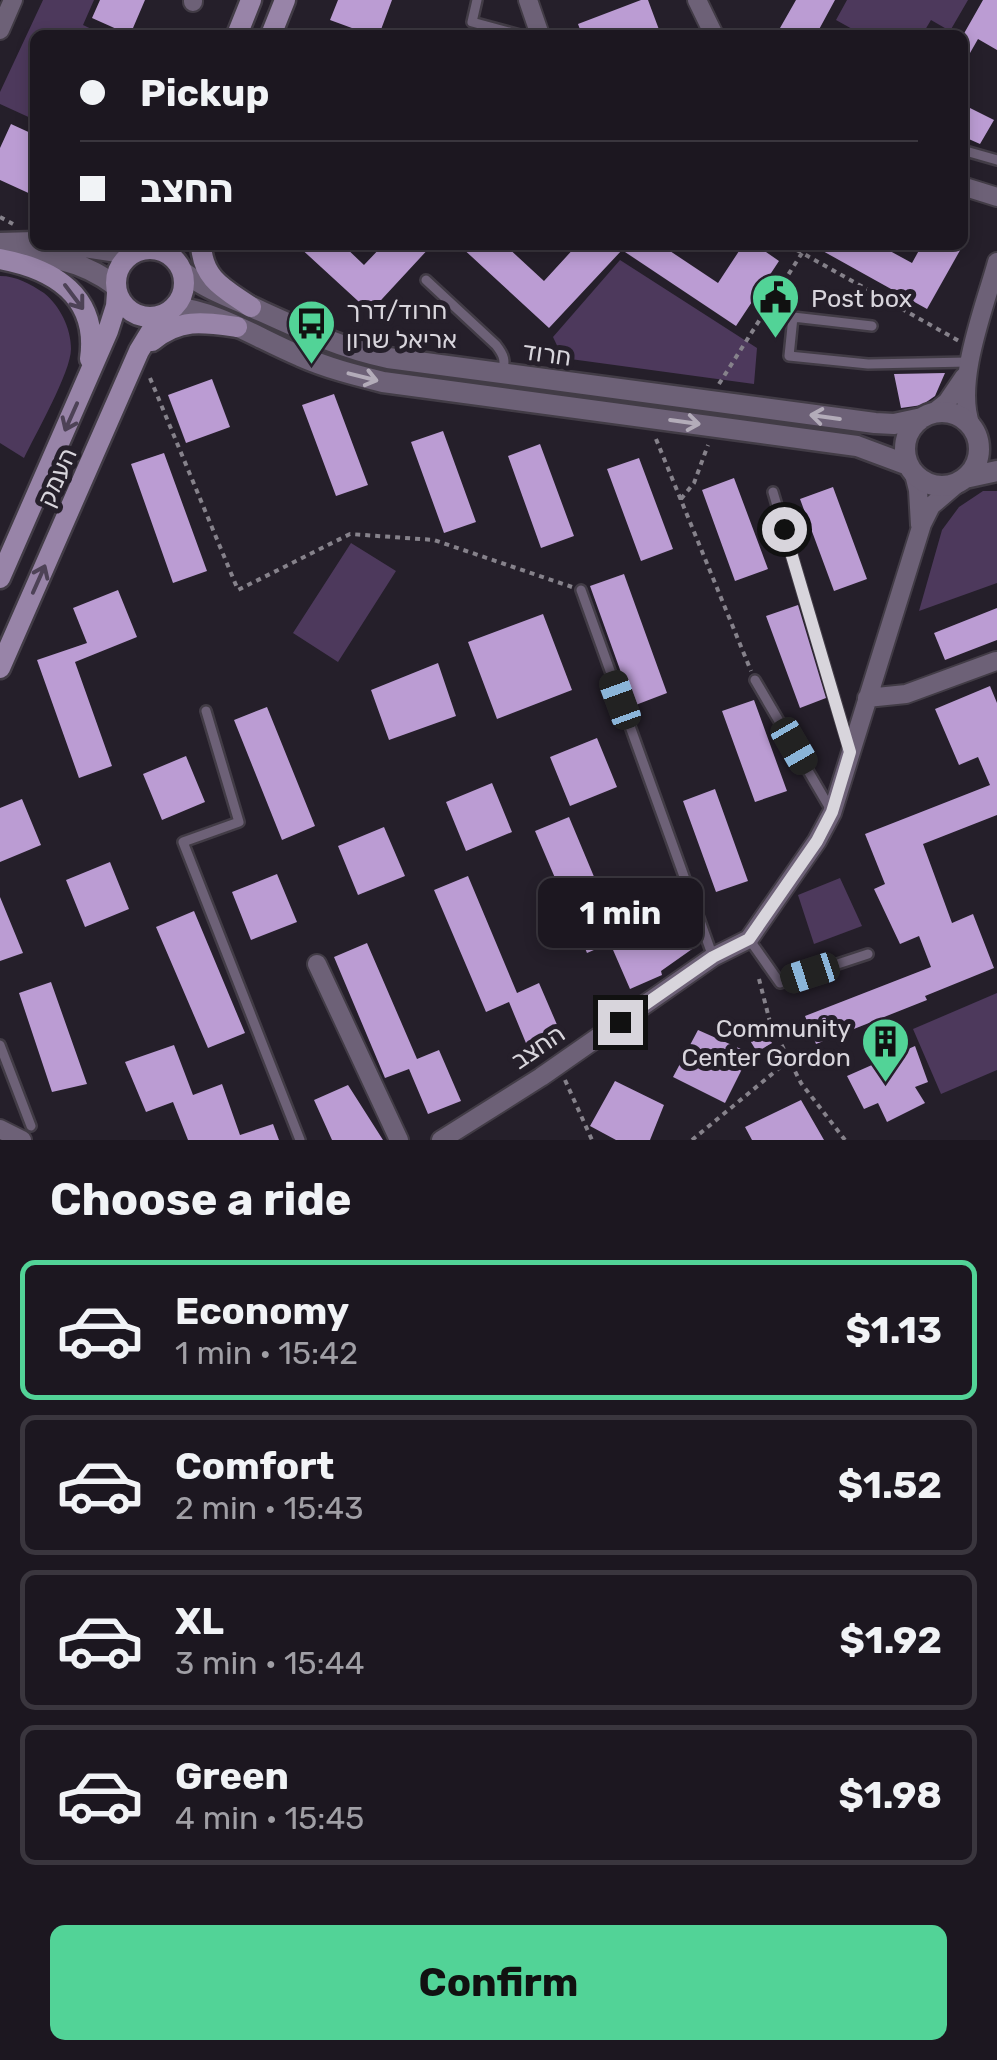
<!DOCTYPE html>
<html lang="en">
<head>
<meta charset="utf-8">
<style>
  :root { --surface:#1c1720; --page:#252029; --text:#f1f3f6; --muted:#a09fa5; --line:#3a363e; --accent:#52d397 }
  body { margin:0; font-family:Rubik,Heebo,sans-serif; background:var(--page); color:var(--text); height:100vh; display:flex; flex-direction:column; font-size:38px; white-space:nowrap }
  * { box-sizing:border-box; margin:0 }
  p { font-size:32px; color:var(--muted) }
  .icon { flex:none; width:55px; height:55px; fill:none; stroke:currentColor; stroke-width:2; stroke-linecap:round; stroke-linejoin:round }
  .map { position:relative; height:1140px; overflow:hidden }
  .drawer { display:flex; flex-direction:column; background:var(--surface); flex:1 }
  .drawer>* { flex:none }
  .top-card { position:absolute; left:30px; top:30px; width:938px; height:220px; border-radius:15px; box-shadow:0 5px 15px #0003,0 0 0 2px var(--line); display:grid; align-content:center; height:220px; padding:0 50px; background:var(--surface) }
  .end { position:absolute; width:45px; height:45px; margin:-22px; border:12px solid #d8d5dc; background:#111; box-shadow:0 0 0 5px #111 }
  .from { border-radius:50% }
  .bubble { position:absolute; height:70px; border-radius:15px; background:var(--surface); box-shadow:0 5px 15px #0003,0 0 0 2px var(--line); font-size:32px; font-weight:700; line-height:70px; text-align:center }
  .car { position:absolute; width:30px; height:60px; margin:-30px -15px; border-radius:12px; box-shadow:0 0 8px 2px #0007; background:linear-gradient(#222 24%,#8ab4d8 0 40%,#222 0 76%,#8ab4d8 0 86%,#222 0) }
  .top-card b { display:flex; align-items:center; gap:35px; height:95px; font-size:38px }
  .top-card b+b { border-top:2px solid var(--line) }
  .top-card i { width:25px; height:25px; background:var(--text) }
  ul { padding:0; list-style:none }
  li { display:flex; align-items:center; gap:30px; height:140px; margin:0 20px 15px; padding:0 30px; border:5px solid var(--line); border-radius:15px }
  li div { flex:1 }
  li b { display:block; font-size:38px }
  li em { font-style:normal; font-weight:700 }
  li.active { border-color:var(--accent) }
  li>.icon { width:90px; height:90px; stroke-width:1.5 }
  h2 { padding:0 50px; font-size:45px; line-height:120px }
  .action { display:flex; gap:20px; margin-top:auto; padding:20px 50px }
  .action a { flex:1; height:115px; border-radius:15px; background:var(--accent); color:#111; font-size:40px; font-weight:700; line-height:115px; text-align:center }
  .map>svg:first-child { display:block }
  .green { fill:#4d395c }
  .building { fill:#bb9cd3 }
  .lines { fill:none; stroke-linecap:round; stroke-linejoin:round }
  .service-casing { stroke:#423c46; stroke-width:14 }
  .minor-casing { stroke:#423c46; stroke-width:22 }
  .tertiary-casing { stroke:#423c46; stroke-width:25 }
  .secondary-casing { stroke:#423c46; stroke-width:25 }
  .path { stroke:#86828b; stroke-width:4; stroke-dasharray:5 5; stroke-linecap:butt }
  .service { stroke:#6d6177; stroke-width:9 }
  .minor { stroke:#6d6177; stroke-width:18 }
  .tertiary { stroke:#6d6177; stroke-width:20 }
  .secondary { stroke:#9884a8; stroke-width:20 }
  .oneway { stroke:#4d4256 }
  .oneway2 { stroke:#b3acb9 }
  .route { stroke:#d8d5dc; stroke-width:12 }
  .labels { text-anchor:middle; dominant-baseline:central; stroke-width:10; stroke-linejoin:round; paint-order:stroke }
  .poi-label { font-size:25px; fill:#d8d5dc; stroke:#251f2a; text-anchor:start }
  .street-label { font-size:25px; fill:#d8d5dc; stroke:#251f2a }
</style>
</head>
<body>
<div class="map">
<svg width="997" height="1140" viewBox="0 0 997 1140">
  <rect width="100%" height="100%" fill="#251f2a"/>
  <!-- green -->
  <path class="green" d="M43,0H94L83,25L104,35H35V120L0,104V92Z
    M847,0H968L950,31L931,20L922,35H863L836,20Z
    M620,260L757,348L754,384L563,358L553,337Z
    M0,276C17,276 30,284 44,293C60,306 71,328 71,349C71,372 35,435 24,458L0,443Z
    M983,491H997V583L919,611L942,530L959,507Z
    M351,543L396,571L338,662L293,633Z
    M840,878L862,926L814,944L798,895Z
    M997,993V1070L941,1094L913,1029Z"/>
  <!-- building -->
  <path class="building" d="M100,0H145L130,35L92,18Z
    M338,0H392L379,35H371L330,20Z
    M641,0H648L661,35H582L578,24Z
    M796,0H835L816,35H776Z
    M983,0H997V50L978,39L962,67V37Z
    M962,104L994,120L980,144L962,136Z
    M11,124L35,135V196L0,180V148Z
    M297,245H343L364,265L383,245H432L370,312Z
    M459,245H505L544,281L577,245H661L718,283L743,245H756L779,261L736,326L622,250L549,328Z
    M812,245H879L912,263L922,245H963L927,309Z
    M945,373L935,396L922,405L901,408L894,374Z
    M212,379L230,427L186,443L168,395Z
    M334,394L368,485L336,496L302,405Z
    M443,431L476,522L444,533L411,442Z
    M540,444L574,536L541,548L508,456Z
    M164,453L207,571L173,583L131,464Z
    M639,458L673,549L641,561L607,469Z
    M734,478L768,569L735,581L702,490Z
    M833,487L867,579L834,591L800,499Z
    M624,574L667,693L633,706L590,586Z
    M118,590L137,637L75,662L112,766L79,778L37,660L87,643L73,608Z
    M798,605L826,698L800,708L766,616Z
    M997,608V640L945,660L934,633Z
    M543,614L572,690L497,719L468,642Z
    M438,663L456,716L389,740L371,690Z
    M990,686L997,703V815L923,844L952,923L973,914L994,968L925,996L927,1000L816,1044L805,1016L931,967L919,936L900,944L874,889L885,884L865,834L990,785L978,757L959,765L935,709Z
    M754,700L787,791L755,802L722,711Z
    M267,707L315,826L282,840L234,720Z
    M597,738L617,787L570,806L550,757Z
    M186,756L205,802L162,820L143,774Z
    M492,783L512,832L466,851L446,802Z
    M715,789L748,881L716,892L683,801Z
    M22,799L41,845L0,862V808Z
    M569,817L618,934L653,919L649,910L672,899L695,947L661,971L662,975L630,989L610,943L587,953L535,831Z
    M384,827L405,876L358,895L338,846Z
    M110,862L129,909L85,927L66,880Z
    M277,874L297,922L251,940L232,892Z
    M468,876L517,993L539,983L561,1034L528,1048L509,1002L486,1012L434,890Z
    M0,897L23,953L0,961Z
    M194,911L245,1033L208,1048L156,927Z
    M367,943L417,1059L439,1050L461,1101L428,1114L409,1069L385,1078L334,957Z
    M51,982L87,1084L52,1092L19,993Z
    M759,1022L772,1043L757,1052L743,1029Z
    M698,1030L750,1053L725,1103L673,1077Z
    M174,1045L193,1095L222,1084L240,1135L273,1124L279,1140H188L173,1102L146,1112L125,1062Z
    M915,1046L928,1082L915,1087L925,1103L887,1122L878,1103L864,1109L847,1076Z
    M615,1081L664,1105L650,1140H616L590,1126Z
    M348,1085L383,1140H332L314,1100Z
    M801,1100L824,1140H752L745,1127Z"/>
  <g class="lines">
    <defs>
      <path id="service" d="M477,0L472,22L520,35
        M962,150L997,160
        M426,280L496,345C504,355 506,361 502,373
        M872,326L793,317L789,356L868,364L969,362
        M773,492L849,748
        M581,590L713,957
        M755,680L831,810
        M206,711L239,822L183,842L300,1140
        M749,939L780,983L868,954
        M0,1045L31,1126"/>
      <path id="minor" d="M528,0L540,35
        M697,0L714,35
        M193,2V0
        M0,30L13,0
        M962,186L997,197
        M932,414L947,402L964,377
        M971,426C954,383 985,306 997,262
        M914,474L918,490L920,525
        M867,698L906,694L996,661
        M317,964L399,1140
        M0,1129L22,1140
        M441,1140L541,1077L713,957L749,939L817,841L832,813L922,524L931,506L958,483"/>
      <path id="tertiary" d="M0,243L35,242
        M71,245L131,254
        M7,258C52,256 79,259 116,286
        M183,272C205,288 229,297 254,308C298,328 340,348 388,358L875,423L894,424L922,418
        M174,307C219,312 259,339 300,356C327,368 355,375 383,382L857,446L908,465
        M905 449a37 37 0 1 1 74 0a37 37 0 1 1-74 0Z
        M965,478L997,471"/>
      <path id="secondary" d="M237,35L251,0
        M271,35L285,0
        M201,245C203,280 225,289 251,307
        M116 283a34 34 0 1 1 68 0a34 34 0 1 1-68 0Z
        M0,259C54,269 99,296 90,359
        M152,341C180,318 203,322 237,327
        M0,578L108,331L116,306L117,293
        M0,668L139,351L156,323L168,312"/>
    </defs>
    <!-- service casing -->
    <use href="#service" class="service-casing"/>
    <!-- minor casing -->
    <use href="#minor" class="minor-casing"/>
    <!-- tertiary casing -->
    <use href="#tertiary" class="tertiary-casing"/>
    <!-- secondary casing -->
    <use href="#secondary" class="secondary-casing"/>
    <!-- path -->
    <path class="path" d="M0,217L13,224
      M788,245L959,341
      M150,378L238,590L350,534L434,540L572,587
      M719,384L802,253
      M656,439L751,671
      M681,499L694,483L708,445
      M759,979L770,1022L801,1083L845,1140
      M565,1080L592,1140
      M692,1140L789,1060"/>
    <!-- service -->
    <use href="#service" class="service"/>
    <!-- minor -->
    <use href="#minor" class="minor"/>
    <!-- tertiary -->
    <use href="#tertiary" class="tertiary"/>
    <!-- secondary -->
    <use href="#secondary" class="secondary"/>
  </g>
  <!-- one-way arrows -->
  <defs><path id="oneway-shaft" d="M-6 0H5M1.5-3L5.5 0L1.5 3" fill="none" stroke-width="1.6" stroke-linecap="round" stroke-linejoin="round" transform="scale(2.5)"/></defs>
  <g class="oneway">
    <use href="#oneway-shaft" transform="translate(74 297) rotate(53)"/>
    <use href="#oneway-shaft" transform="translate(71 417) rotate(114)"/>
    <use href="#oneway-shaft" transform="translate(39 579) rotate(-66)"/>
  </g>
  <g class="oneway2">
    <use href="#oneway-shaft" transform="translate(363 377) rotate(14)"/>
    <use href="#oneway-shaft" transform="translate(825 417) rotate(-172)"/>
    <use href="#oneway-shaft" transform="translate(685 422) rotate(8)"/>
  </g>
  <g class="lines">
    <!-- route -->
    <path class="route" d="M620,1022L713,957L749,939L817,841L832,812L850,752L784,529"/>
  </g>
  <!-- icons -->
  <defs>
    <symbol id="civic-pin" viewBox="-11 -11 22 30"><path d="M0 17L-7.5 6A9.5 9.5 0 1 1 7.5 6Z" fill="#52d397" stroke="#251f2a"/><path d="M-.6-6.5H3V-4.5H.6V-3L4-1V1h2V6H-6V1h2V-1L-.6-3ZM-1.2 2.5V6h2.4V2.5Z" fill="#111"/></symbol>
    <symbol id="bus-pin" viewBox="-11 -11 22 30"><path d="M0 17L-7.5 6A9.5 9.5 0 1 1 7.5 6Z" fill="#52d397" stroke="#251f2a"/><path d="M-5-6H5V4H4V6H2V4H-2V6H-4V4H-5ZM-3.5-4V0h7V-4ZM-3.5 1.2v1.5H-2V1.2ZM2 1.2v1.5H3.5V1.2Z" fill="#111"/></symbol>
    <symbol id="building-pin" viewBox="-11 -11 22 30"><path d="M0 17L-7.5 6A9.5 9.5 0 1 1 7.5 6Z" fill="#52d397" stroke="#251f2a"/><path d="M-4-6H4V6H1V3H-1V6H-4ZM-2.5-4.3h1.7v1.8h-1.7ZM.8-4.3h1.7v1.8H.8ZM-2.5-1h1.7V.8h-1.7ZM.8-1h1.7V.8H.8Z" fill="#111"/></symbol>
  </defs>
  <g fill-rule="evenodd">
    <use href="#civic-pin" x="748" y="270" width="55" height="75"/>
    <use href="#bus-pin" x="284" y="296" width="55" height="75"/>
    <use href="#building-pin" x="858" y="1014" width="55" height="75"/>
  </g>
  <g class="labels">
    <!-- poi labels -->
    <g class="poi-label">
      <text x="811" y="298">Post box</text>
      <text x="346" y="310">חרוד/דרך<tspan x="346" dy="29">אריאל שרון</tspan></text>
      <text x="851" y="1028" text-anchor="end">Community<tspan x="851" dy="29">Center Gordon</tspan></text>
    </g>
    <!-- street labels -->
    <g class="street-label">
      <text transform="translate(547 354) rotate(8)">חרוד</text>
      <text transform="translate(57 477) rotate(-66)">העמק</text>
      <text transform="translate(538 1047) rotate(-34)">החצב</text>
    </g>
  </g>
</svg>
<i class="end from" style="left:784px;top:529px"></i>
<i class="end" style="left:620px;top:1022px"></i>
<div class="bubble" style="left:538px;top:878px;width:165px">1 min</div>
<i class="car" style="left:620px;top:700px;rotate:340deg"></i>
<i class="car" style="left:794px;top:746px;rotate:150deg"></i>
<i class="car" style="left:810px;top:973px;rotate:252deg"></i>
<div class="top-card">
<b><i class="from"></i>Pickup</b>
<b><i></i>החצב</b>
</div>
</div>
<section class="drawer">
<h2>Choose a ride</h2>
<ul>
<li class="active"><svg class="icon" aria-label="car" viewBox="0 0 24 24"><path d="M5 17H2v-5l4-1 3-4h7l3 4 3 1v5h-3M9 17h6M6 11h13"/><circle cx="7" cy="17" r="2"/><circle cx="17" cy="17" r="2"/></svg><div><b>Economy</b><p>1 min · 15:42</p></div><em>$1.13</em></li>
<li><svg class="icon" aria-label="car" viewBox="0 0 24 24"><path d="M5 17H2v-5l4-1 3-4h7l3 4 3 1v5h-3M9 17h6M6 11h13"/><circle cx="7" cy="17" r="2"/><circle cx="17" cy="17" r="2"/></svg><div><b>Comfort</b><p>2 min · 15:43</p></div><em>$1.52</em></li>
<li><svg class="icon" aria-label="car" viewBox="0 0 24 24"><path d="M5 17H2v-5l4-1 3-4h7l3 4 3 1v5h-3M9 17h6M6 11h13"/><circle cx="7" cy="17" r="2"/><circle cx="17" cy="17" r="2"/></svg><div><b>XL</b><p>3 min · 15:44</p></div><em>$1.92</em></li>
<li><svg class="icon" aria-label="car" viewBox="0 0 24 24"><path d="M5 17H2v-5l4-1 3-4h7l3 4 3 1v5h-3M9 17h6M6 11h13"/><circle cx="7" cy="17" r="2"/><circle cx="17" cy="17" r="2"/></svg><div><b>Green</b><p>4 min · 15:45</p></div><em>$1.98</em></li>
</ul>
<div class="action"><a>Confirm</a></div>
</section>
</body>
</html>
